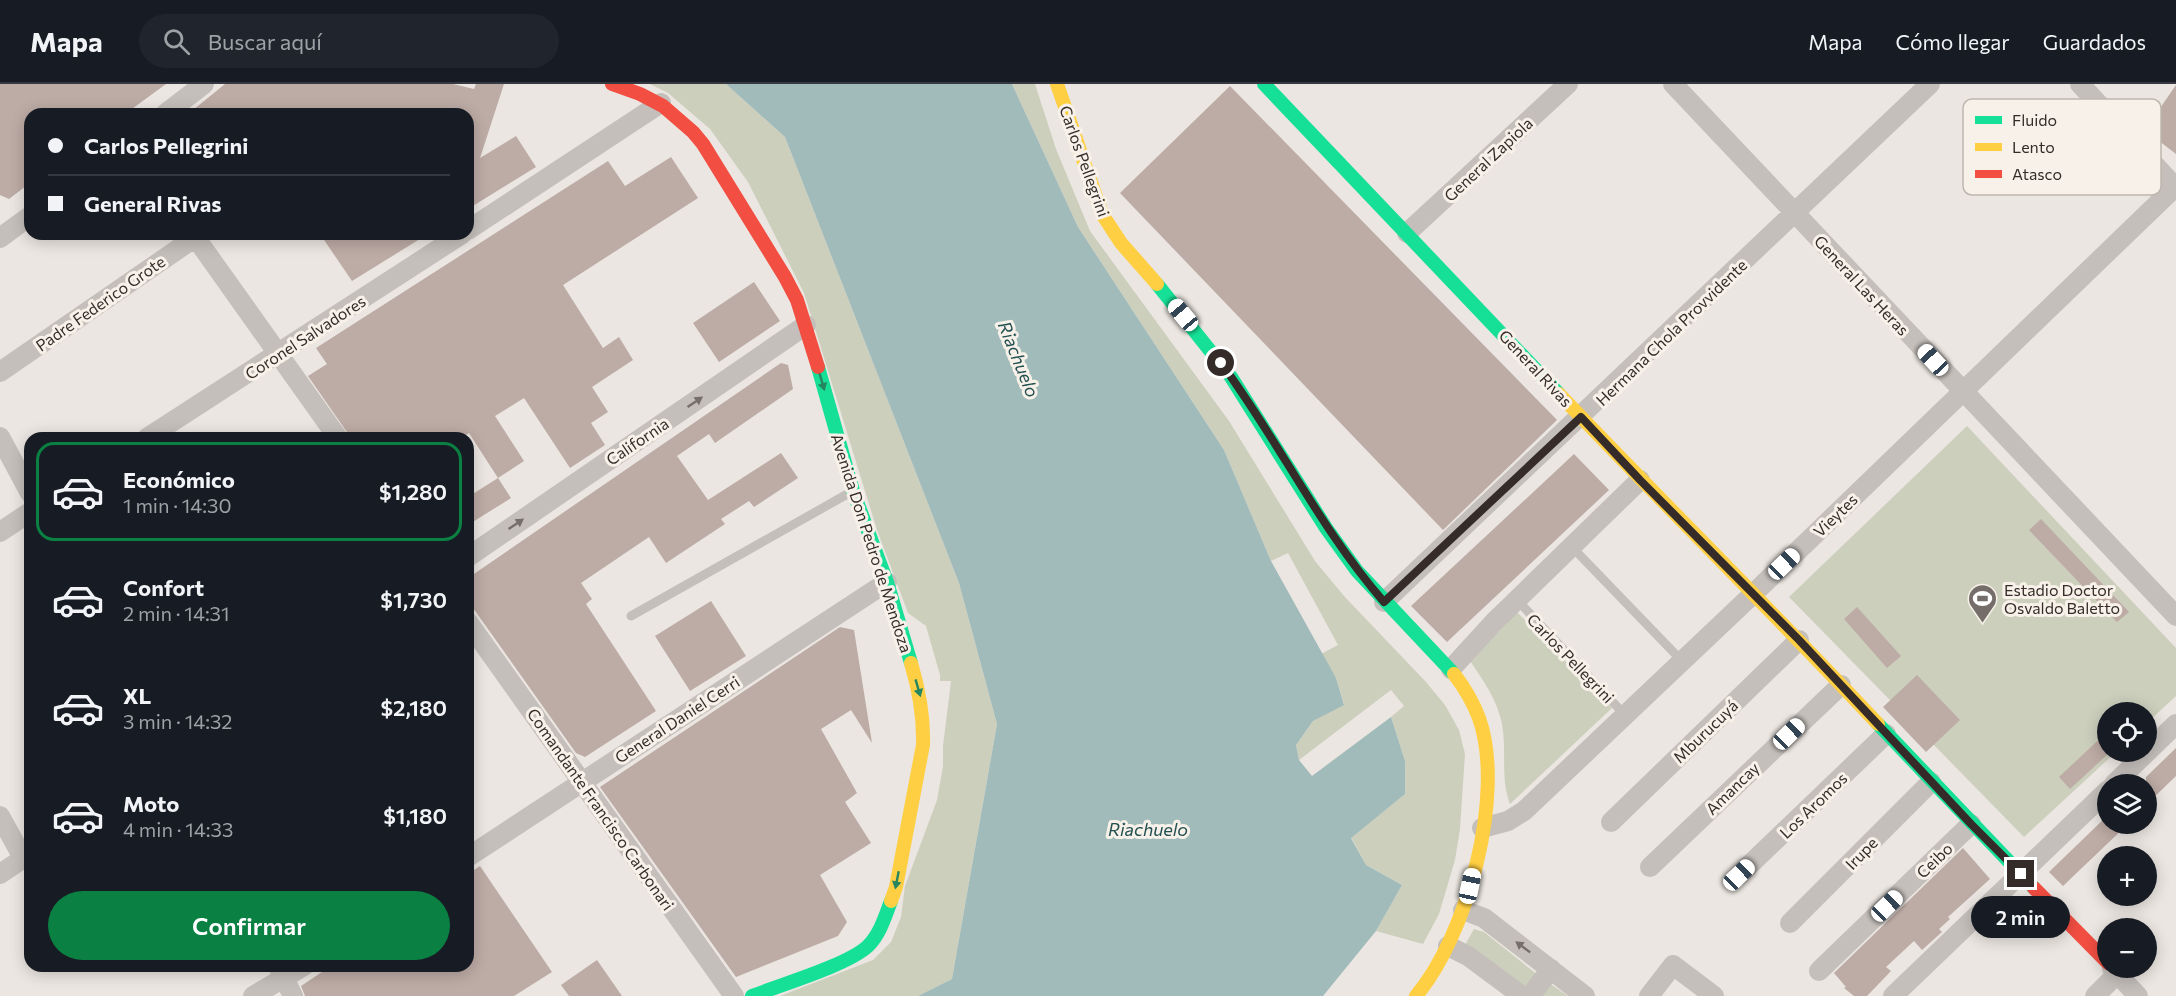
<!DOCTYPE html>
<html lang="es">
<head>
<meta charset="utf-8">
<style>
  :root { --surface:#171b24; --page:#20242c; --text:#f1f3f6; --muted:#9ea1a6; --line:#363941; --accent:#0b8043 }
  body { margin:0; font-family:Commissioner,sans-serif; background:var(--page); color:var(--text); height:100vh; display:flex; flex-direction:column; font-size:22px; white-space:nowrap }
  * { box-sizing:border-box; margin:0 }
  p { font-size:20px; color:var(--muted) }
  .icon { flex:none; width:33px; height:33px; fill:none; stroke:currentColor; stroke-width:2; stroke-linecap:round; stroke-linejoin:round }
  .map { position:relative; flex:1; overflow:hidden }
  .panel { position:absolute; left:24px; top:348px; width:450px; height:540px; display:flex; flex-direction:column; background:var(--surface); border-radius:18px; box-shadow:0 3px 15px #0003 }
  .panel>* { flex:none }
  .banner { position:absolute; left:24px; top:24px; width:450px; height:132px; border-radius:18px; box-shadow:0 3px 15px #0003; display:grid; align-content:center; height:132px; padding:0 24px; background:var(--surface) }
  .tools { position:absolute; left:2097px; top:618px; display:grid; gap:12px }
  .tools a { display:grid; place-items:center; width:60px; height:60px; border-radius:50%; background:var(--surface); box-shadow:0 3px 15px #0003; font-size:30px }
  .end { position:absolute; width:27px; height:27px; margin:-14px; border:8px solid #352c29; background:#fff; box-shadow:0 0 0 3px #fff }
  .from { border-radius:50% }
  .bubble { position:absolute; height:42px; border-radius:21px; background:var(--surface); box-shadow:0 3px 15px #0003; font-size:20px; font-weight:600; line-height:42px; text-align:center }
  .car { position:absolute; width:18px; height:36px; margin:-18px -9px; border-radius:8px; box-shadow:0 0 4px 2px #0007; background:linear-gradient(#fff 24%,#345 0 40%,#fff 0 76%,#345 0 86%,#fff 0) }
  .banner b { display:flex; align-items:center; gap:21px; height:57px; font-size:22px }
  .banner b+b { border-top:2px solid var(--line) }
  .banner i { width:15px; height:15px; background:var(--text) }
  ul { padding:10px 0 0; list-style:none }
  li { display:flex; align-items:center; gap:18px; height:99px; margin:0 12px 9px; padding:0 12px; border:3px solid transparent; border-radius:18px }
  li div { flex:1 }
  li b { display:block; font-size:22px }
  li em { font-style:normal; font-weight:600 }
  li.current { border-color:var(--accent) }
  li>.icon { width:54px; height:54px; stroke-width:1.5 }
  .button { display:flex; gap:12px; margin-top:auto; padding:12px 24px }
  .button a { flex:1; height:69px; border-radius:36px; background:var(--accent); color:#fff; font-size:24px; font-weight:600; line-height:69px; text-align:center }
  header { display:flex; align-items:center; gap:36px; box-sizing:border-box; height:84px; padding:0 30px; background:var(--surface); border-bottom:2px solid var(--line) }
  header strong { font-size:28px }
  nav { display:flex; gap:33px; margin-inline-start:auto; font-size:21px }
  .search { width:420px; height:54px; background:var(--page); display:flex; align-items:center; gap:15px; box-sizing:border-box; padding:0 21px; border-radius:33px; color:var(--muted); font-size:22px }
  .map>svg:first-child { display:block }
  .green { fill:#cdcfbd }
  .water { fill:#a0bbba }
  .building { fill:#bdaba5 }
  .lines { fill:none; stroke-linecap:round; stroke-linejoin:round }
  .lane { stroke:#c4bfbb; stroke-width:9 }
  .street { stroke:#c4bfbb; stroke-width:20 }
  .fast { stroke:#16e098; stroke-width:14 }
  .slow { stroke:#ffcf43; stroke-width:14 }
  .jam { stroke:#f24e42; stroke-width:14 }
  .oneway { fill:#268660 }
  .oneway2 { fill:#756e6b }
  .route { stroke:#352c29; stroke-width:8 }
  .labels { text-anchor:middle; dominant-baseline:central; stroke-width:6; stroke-linejoin:round; paint-order:stroke }
  .street-label { font-size:16px; fill:#352c29; stroke:#f7f1e9 }
  .poi-label { font-size:16px; fill:#352c29; stroke:#f7f1e9; text-anchor:start }
  .water-label { font-size:18px; font-style:italic; fill:#235051; stroke:#f7f1e9 }
  .key { fill:#f7f1e9; stroke:#bdb6af; stroke-width:1.5 }
  .key-label { font-size:16px; fill:#352c29 }
</style>
</head>
<body>
<header>
<strong>Mapa</strong>
<div class="search"><svg class="icon" aria-label="search" viewBox="0 0 24 24"><circle cx="10" cy="10" r="6"/><path d="M15 15l6 6"/></svg>Buscar aquí</div>
<nav><a>Mapa</a><a>Cómo llegar</a><a>Guardados</a></nav>
</header>
<div class="map">
<svg width="2176" height="912" viewBox="0 0 2176 912">
  <rect width="100%" height="100%" fill="#ebe6e1"/>
  <!-- green -->
  <path class="green" d="M650,0H726L785,53L959,499L997,640L952,895L918,912H780L873,876L891,858L901,833L905,802L937,716L943,682V662L951,597H940V591L926,542L908,529L877,446L804,209L748,98L710,45L668,9Z
    M1012,0H1035L1056,65L1090,147L1229,337L1315,477L1344,512L1426,598L1445,621L1459,646L1465,670L1460,745L1455,776L1439,830L1423,860L1376,847L1402,801L1366,781L1351,753L1405,710V677L1391,633L1404,622L1391,606L1299,676L1296,661L1313,637L1344,620L1336,594L1321,570L1338,561L1288,469L1271,477L1224,366L1078,143Z
    M1967,342L2176,564V612L2147,639L2146,628H2108V668H2116L2024,753L1789,513Z
    M1517,528L1612,624L1510,720C1500,694 1507,667 1502,640C1497,616 1484,597 1470,577Z
    M1474,845L1484,848L1539,892L1526,910L1465,861Z
    M1549,899L1568,912H1540Z"/>
  <!-- water -->
  <path class="water" d="M726,0H1012L1078,143L1224,366L1271,477L1336,594L1344,621L1313,637L1296,661L1299,676L1312,692L1391,633L1405,677V710L1351,754L1366,781L1402,801L1376,847L1323,912H918L952,895L997,640L959,499L785,53Z"/>
  <!-- building -->
  <path class="building" d="M0,0H166L125,30H30V99L9,115L0,111Z
    M225,0H453L474,5L476,0H504L480,74L516,52L536,83L468,125V30H188Z
    M2176,1V70L2145,46Z
    M1230,2L1557,336L1443,446L1120,109Z
    M671,73L698,114L563,201L603,264L619,253L633,276L592,303L608,328L591,339L605,361L570,384L524,314L495,332L524,377L498,394L469,349L462,354H351L308,292L327,280L316,264L608,77L625,102Z
    M320,150H428L352,197Z
    M754,198L780,237L719,278L693,239Z
    M781,279L788,281L793,305L715,359L709,350L677,372L708,416L781,369L798,394L754,423L749,417L721,435L725,440L666,479L649,453L581,499L592,515L586,520L656,627L585,673L576,669L468,517V494Z
    M1574,370L1609,406L1447,558L1411,522Z
    M498,394L511,414L468,441V413Z
    M2041,435L2129,528L2117,538L2029,446Z
    M711,517L746,572L690,607L655,552Z
    M1857,523L1901,572L1887,584L1844,535Z
    M840,543L854,546L872,659L851,626L821,645L857,709L845,718L871,759L820,791L847,838L838,852L736,893L600,703Z
    M1917,591L1960,636L1926,668L1883,623Z
    M2108,647V670L2070,705L2059,693Z
    M2176,664V692L2146,721V693Z
    M2108,731V740H2128L2063,802L2049,788Z
    M1963,764L1990,795L1948,833L1950,835L1939,845L1942,848L1922,866L1914,857L1886,883L1891,887L1867,912H1854L1844,904L1846,903L1834,889Z
    M480,782L552,888L514,912H305L301,902L331,882H468V790Z
    M597,876L622,912H569L561,901Z"/>
  <g class="lines">
    <!-- lane -->
    <path class="lane" d="M1572,463L1682,577
      M1518,517L1625,631
      M631,532L851,408"/>
    <!-- street -->
    <path class="street" d="M1673,0L2176,532
      M2080,0L2176,104
      M165,30L204,0
      M468,146L661,19
      M1407,149L1568,0
      M193,150L338,354
      M0,154L30,132
      M0,288L200,150
      M0,353L30,409
      M147,354L462,150
      M0,448L30,428
      M468,473L806,241
      M1384,518L1930,0
      M468,538L734,912
      M1451,585L1494,538L1640,396
      M2114,700L2176,640
      M0,732L23,774
      M1611,738L1799,556
      M1482,744L1508,737L1524,727L1752,511L2176,102
      M468,773L887,498
      M1650,783L1841,601
      M0,790L30,770
      M1739,791L1886,650
      M1463,826L1484,834L1585,912
      M1790,839L1931,698
      M1448,862L1468,872L1522,912
      M278,882L293,912
      M2112,884L2138,912
      M1819,887L1971,740
      M253,912L304,882
      M1530,912L1551,885
      M1649,912L1673,881L1714,912
      M1893,912L2108,706
      M2095,912L2118,889"/>
    <!-- fast -->
    <path class="fast" d="M1264,0L1559,310
      M1157,200L1231,293L1326,444L1357,487L1454,590
      M818,283L853,407L887,498L911,579
      M1878,640L2034,804
      M752,912C780,901 848,881 868,862C880,850 885,833 891,817"/>
    <!-- slow -->
    <path class="slow" d="M1057,0L1102,130L1121,159L1157,200
      M1559,310C1665,421 1773,528 1878,640
      M891,817L896,803L923,661C924,632 919,606 911,579
      M1416,912C1467,852 1506,710 1479,634C1473,618 1464,603 1454,590"/>
    <!-- jam -->
    <path class="jam" d="M612,0L640,10L663,22L693,48L703,60L785,193L797,216L818,283
      M2034,804L2108,879"/>
  </g>
  <!-- one-way arrows -->
  <defs><path id="oneway-solid" d="M-6-.8H1V-3.2L6.5 0L1 3.2V.8H-6Z" transform="scale(1.5)"/></defs>
  <g class="oneway">
    <use href="#oneway-solid" transform="translate(822 298) rotate(74)"/>
    <use href="#oneway-solid" transform="translate(918 604) rotate(74)"/>
    <use href="#oneway-solid" transform="translate(897 796) rotate(101)"/>
  </g>
  <g class="oneway2">
    <use href="#oneway-solid" transform="translate(695 318) rotate(-34)"/>
    <use href="#oneway-solid" transform="translate(516 440) rotate(-34)"/>
    <use href="#oneway-solid" transform="translate(1523 863) rotate(-143)"/>
  </g>
  <g class="lines">
    <!-- route -->
    <path class="route" d="M1221,279C1279,357 1320,445 1384,518L1581,333L1640,396L1799,556L1971,740L2021,790"/>
  </g>
  <!-- icons -->
  <defs>
    <symbol id="stadium-pin" viewBox="-11 -11 22 30"><path d="M0 17L-7.5 6A9.5 9.5 0 1 1 7.5 6Z" fill="#756d69" stroke="#f7f1e9"/><path d="M0-5a6.5 5 0 1 0 0 10a6.5 5 0 1 0 0-10ZM-3.5-1.8h7v3.6h-7Z" fill="#fff"/></symbol>
  </defs>
  <g fill-rule="evenodd">
    <use href="#stadium-pin" x="1966" y="498" width="33" height="45"/>
  </g>
  <g class="labels">
    <!-- street labels -->
    <g class="street-label">
      <text transform="translate(1488 75) rotate(-43)">General Zapiola</text>
      <text transform="translate(1085 77) rotate(70)">Carlos Pellegrini</text>
      <text transform="translate(1862 201) rotate(47)">General Las Heras</text>
      <text transform="translate(100 219) rotate(-35)">Padre Federico Grote</text>
      <text transform="translate(1671 248) rotate(-44)">Hermana Chola Provvidente</text>
      <text transform="translate(305 253) rotate(-33)">Coronel Salvadores</text>
      <text transform="translate(1536 284) rotate(47)">General Rivas</text>
      <text transform="translate(637 357) rotate(-34)">California</text>
      <text transform="translate(1835 431) rotate(-44)">Vieytes</text>
      <text transform="translate(872 459) rotate(72)">Avenida Don Pedro de Mendoza</text>
      <text transform="translate(1571 574) rotate(46)">Carlos Pellegrini</text>
      <text transform="translate(677 635) rotate(-33)">General Daniel Cerri</text>
      <text transform="translate(1705 647) rotate(-44)">Mburucuyá</text>
      <text transform="translate(1732 704) rotate(-44)">Amancay</text>
      <text transform="translate(1813 721) rotate(-44)">Los Aromos</text>
      <text transform="translate(601 725) rotate(55)">Comandante Francisco Carbonari</text>
      <text transform="translate(1861 769) rotate(-46)">Irupe</text>
      <text transform="translate(1934 776) rotate(-44)">Ceibo</text>
    </g>
    <!-- poi labels -->
    <g class="poi-label">
      <text x="2004" y="505">Estadio Doctor<tspan x="2004" dy="18">Osvaldo Baletto</tspan></text>
    </g>
    <!-- water labels -->
    <g class="water-label">
      <text transform="translate(1019 275) rotate(68)">Riachuelo</text>
      <text x="1148" y="745">Riachuelo</text>
    </g>
  </g>
  <!-- legend -->
  <rect x="1963" y="15" width="198" height="96" rx="9" class="key"/>
  <rect x="1975" y="32" width="27" height="8" fill="#16e098"/>
  <rect x="1975" y="59" width="27" height="8" fill="#ffcf43"/>
  <rect x="1975" y="86" width="27" height="8" fill="#f24e42"/>
  <g class="key-label">
    <text x="2012" y="42">Fluido</text>
    <text x="2012" y="69">Lento</text>
    <text x="2012" y="96">Atasco</text>
  </g>
</svg>
<div class="tools">
<a><svg class="icon" aria-label="locate" viewBox="0 0 24 24"><circle cx="12" cy="12" r="6"/><path d="M12 2v4M12 18v4M2 12h4M18 12h4"/></svg></a>
<a><svg class="icon" aria-label="layers" viewBox="0 0 24 24"><path d="M12 4l9 5-9 5-9-5zM3 14l9 5 9-5"/></svg></a>
<a>+</a>
<a>−</a>
</div>
<i class="end from" style="left:1221px;top:279px"></i>
<i class="end" style="left:2021px;top:790px"></i>
<div class="bubble" style="left:1971px;top:812px;width:99px">2 min</div>
<i class="car" style="left:1183px;top:231px;rotate:320deg"></i>
<i class="car" style="left:1933px;top:276px;rotate:317deg"></i>
<i class="car" style="left:1784px;top:480px;rotate:46deg"></i>
<i class="car" style="left:1789px;top:650px;rotate:46deg"></i>
<i class="car" style="left:1739px;top:791px;rotate:46deg"></i>
<i class="car" style="left:1470px;top:802px;rotate:12deg"></i>
<i class="car" style="left:1887px;top:822px;rotate:46deg"></i>
<div class="banner">
<b><i class="from"></i>Carlos Pellegrini</b>
<b><i></i>General Rivas</b>
</div>
<section class="panel">
<ul>
<li class="current"><svg class="icon" aria-label="car" viewBox="0 0 24 24"><path d="M5 17H2v-5l4-1 3-4h7l3 4 3 1v5h-3M9 17h6M6 11h13"/><circle cx="7" cy="17" r="2"/><circle cx="17" cy="17" r="2"/></svg><div><b>Económico</b><p>1 min · 14:30</p></div><em>$1,280</em></li>
<li><svg class="icon" aria-label="car" viewBox="0 0 24 24"><path d="M5 17H2v-5l4-1 3-4h7l3 4 3 1v5h-3M9 17h6M6 11h13"/><circle cx="7" cy="17" r="2"/><circle cx="17" cy="17" r="2"/></svg><div><b>Confort</b><p>2 min · 14:31</p></div><em>$1,730</em></li>
<li><svg class="icon" aria-label="car" viewBox="0 0 24 24"><path d="M5 17H2v-5l4-1 3-4h7l3 4 3 1v5h-3M9 17h6M6 11h13"/><circle cx="7" cy="17" r="2"/><circle cx="17" cy="17" r="2"/></svg><div><b>XL</b><p>3 min · 14:32</p></div><em>$2,180</em></li>
<li><svg class="icon" aria-label="car" viewBox="0 0 24 24"><path d="M5 17H2v-5l4-1 3-4h7l3 4 3 1v5h-3M9 17h6M6 11h13"/><circle cx="7" cy="17" r="2"/><circle cx="17" cy="17" r="2"/></svg><div><b>Moto</b><p>4 min · 14:33</p></div><em>$1,180</em></li>
</ul>
<div class="button"><a>Confirmar</a></div>
</section>
</div>
</body>
</html>
